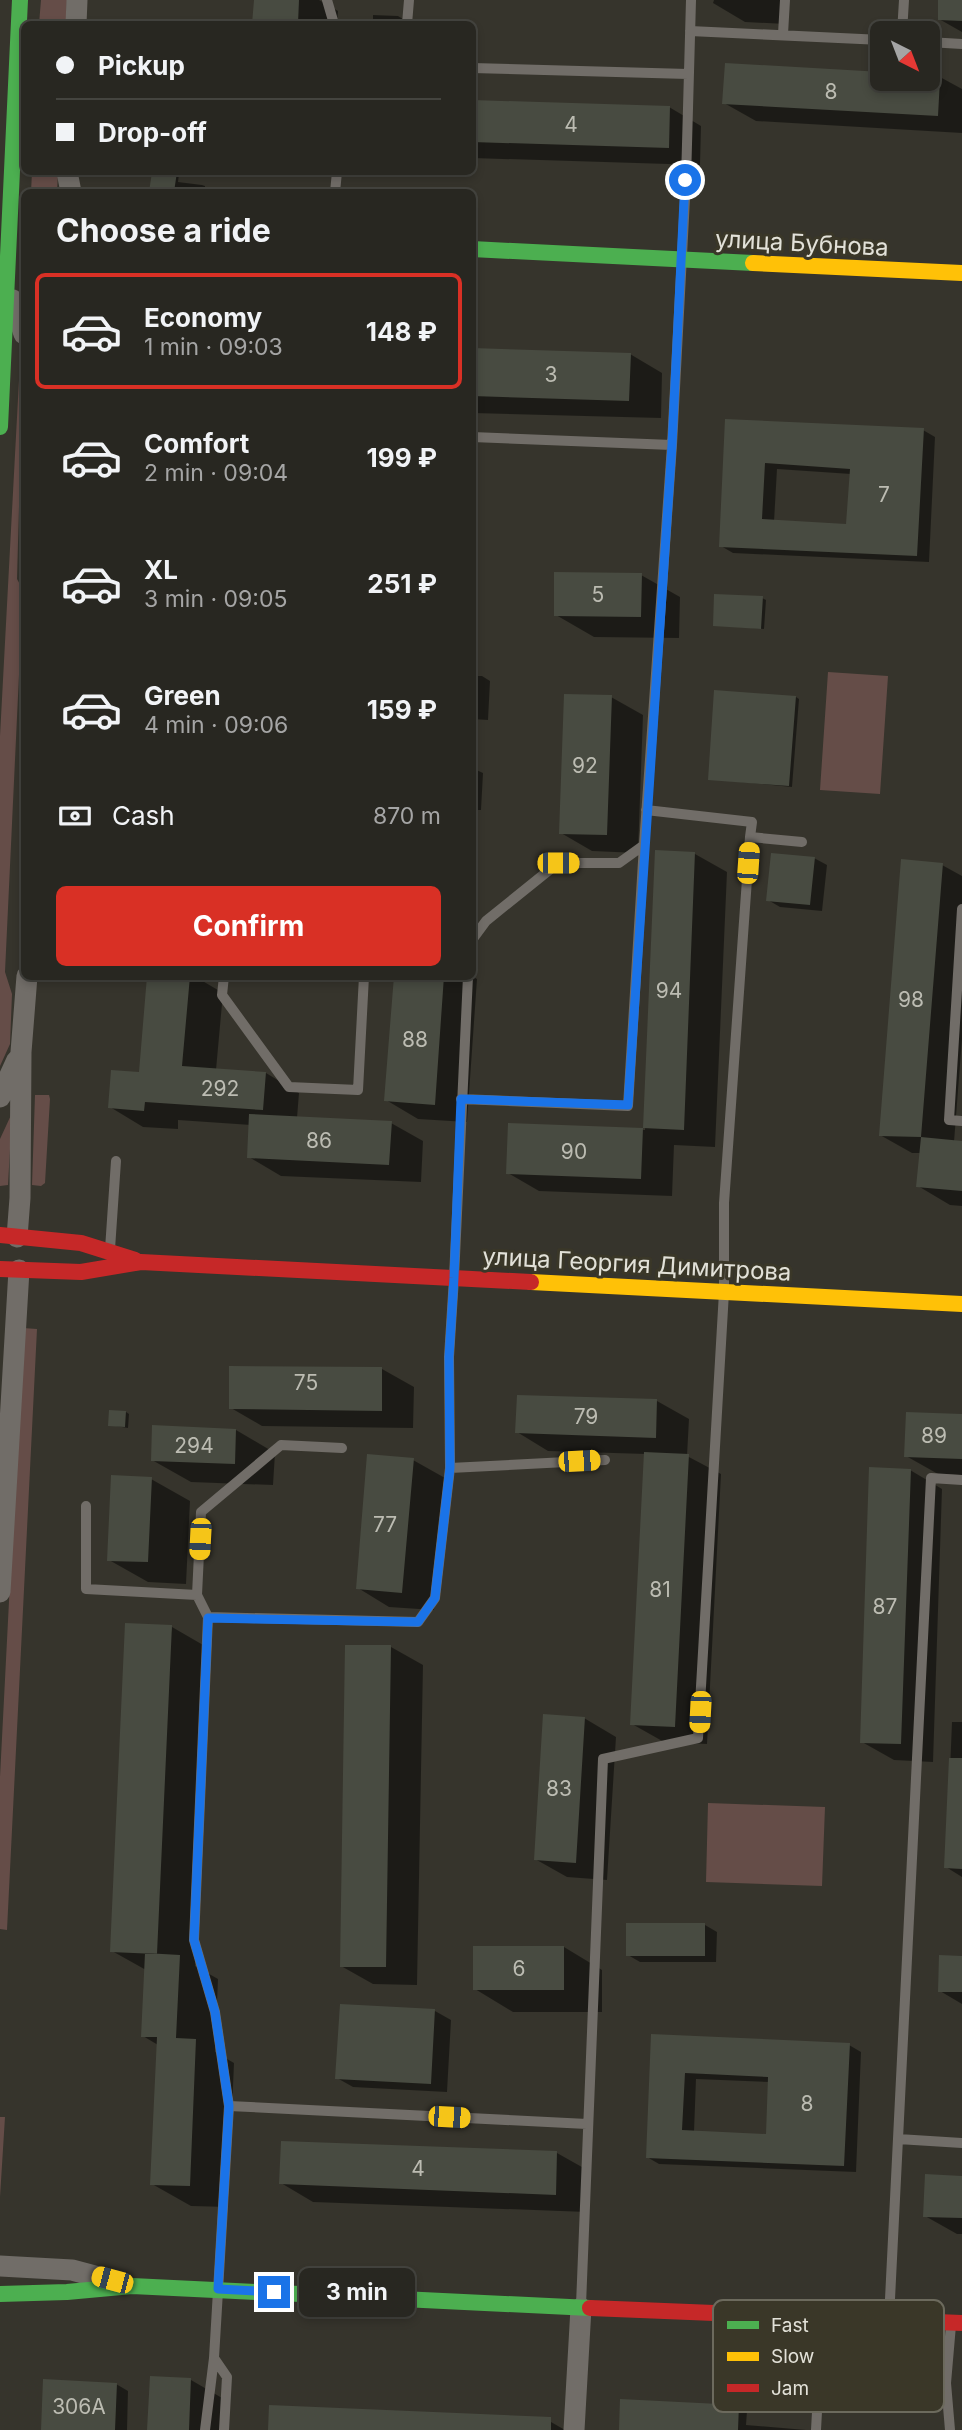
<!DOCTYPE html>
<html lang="en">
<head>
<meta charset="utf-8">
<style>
  :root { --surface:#282721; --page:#34332e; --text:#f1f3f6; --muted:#a5a5a5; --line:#44443f; --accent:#d93025 }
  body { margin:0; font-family:Inter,sans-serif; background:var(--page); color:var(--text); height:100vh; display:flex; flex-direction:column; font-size:26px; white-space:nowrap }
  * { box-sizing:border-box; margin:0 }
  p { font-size:23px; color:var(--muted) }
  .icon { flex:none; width:38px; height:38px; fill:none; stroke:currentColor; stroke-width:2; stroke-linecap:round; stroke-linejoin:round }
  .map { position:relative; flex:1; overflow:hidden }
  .sheet { position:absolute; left:21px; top:189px; width:455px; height:791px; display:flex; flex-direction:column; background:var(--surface); border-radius:10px; box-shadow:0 4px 10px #0003,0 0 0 2px var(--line) }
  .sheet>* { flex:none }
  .guide { position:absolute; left:21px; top:21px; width:455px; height:154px; border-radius:10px; box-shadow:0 4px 10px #0003,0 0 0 2px var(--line); display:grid; align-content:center; height:154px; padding:0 35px; background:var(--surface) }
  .needle { width:46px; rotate:138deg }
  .fabs { position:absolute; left:870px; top:21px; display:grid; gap:14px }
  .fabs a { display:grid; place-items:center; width:70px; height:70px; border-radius:10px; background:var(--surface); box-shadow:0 4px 10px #0003,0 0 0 2px var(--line); font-size:35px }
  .end { position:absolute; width:32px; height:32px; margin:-16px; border:9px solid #1a73e8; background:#fff; box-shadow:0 0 0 4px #fff }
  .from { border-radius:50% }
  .bubble { position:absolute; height:49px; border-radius:10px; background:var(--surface); box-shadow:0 4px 10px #0003,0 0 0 2px var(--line); font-size:23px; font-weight:700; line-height:49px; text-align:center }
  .car { position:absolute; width:21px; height:42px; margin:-21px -10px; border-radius:9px; box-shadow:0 0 5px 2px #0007; background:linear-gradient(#f5c518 24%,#345 0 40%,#f5c518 0 76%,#345 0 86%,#f5c518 0) }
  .guide b { display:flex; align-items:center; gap:24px; height:66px; font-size:26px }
  .guide b+b { border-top:2px solid var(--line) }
  .guide i { width:18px; height:18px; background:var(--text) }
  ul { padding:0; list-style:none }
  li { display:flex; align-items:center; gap:21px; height:116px; margin:0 14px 10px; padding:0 21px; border:4px solid transparent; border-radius:10px }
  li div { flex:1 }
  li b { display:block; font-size:26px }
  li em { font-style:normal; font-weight:700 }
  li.current { border-color:var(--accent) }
  li>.icon { width:63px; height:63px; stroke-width:1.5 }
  h2 { padding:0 35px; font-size:32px; line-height:84px }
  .pay { display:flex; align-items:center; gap:18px; height:77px; padding:0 35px; font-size:26px }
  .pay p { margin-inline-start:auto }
  .primary-button { display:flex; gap:14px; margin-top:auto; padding:14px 35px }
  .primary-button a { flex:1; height:80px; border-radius:10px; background:var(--accent); color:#fff; font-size:28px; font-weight:700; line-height:80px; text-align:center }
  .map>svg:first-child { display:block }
  .green { fill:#654d48 }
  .shadow { fill:#0007; fill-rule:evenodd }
  .building { fill:#484b41; fill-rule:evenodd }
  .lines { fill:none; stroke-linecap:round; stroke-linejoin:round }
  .lane { stroke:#716d68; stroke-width:10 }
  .street { stroke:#716d68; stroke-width:21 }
  .fast { stroke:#4caf50; stroke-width:16 }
  .slow { stroke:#ffc107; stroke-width:16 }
  .jam { stroke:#c62828; stroke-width:16 }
  .route { stroke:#1a73e8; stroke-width:9 }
  .labels { text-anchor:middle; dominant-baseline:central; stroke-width:6; stroke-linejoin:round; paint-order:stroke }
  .number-label { font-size:21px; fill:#bcbcb2 }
  .street-label { font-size:24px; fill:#e2e1d8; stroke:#3a3728 }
  .key { fill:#3a3728; stroke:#6c6a5d; stroke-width:2 }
  .key-label { font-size:19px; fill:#e2e1d8 }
</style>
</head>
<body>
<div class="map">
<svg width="962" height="2430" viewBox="0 0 962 2430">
  <rect width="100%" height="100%" fill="#36342c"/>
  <!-- green -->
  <path class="green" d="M41,0H67L66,24H39Z
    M32,172H58L57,192H31Z
    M20,361L24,375V471H20L17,579L23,590L5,972L12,994L10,1044L0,1066V736Z
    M828,672L888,676L880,794L820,790Z
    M35,1095H49L50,1099L45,1183L41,1186L32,1185Z
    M12,1113L8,1185L0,1186V1139Z
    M23,1328L37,1329L7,1930L0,1929V1777Z
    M708,1803L825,1807L822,1886L706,1882Z
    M0,2117H5L0,2197Z"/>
  <!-- shadow -->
  <path class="shadow" d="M255,0H319L338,11L337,24H254Z
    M714,0H787L786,24L745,22L713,3Z
    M940,0H962V32L939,19Z
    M373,15L398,16L406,21L405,24H373Z
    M882,73V79H928V76L940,77L962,89V133L756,121L724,103Z
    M472,102L669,107L701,126L700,165L472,158Z
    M153,172H176L179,174L178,182L202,185L205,186V192H151Z
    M472,350L630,354L662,373L661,418L472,413Z
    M727,421L923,430L935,437L929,562L733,553L721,546ZM777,469L851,474L848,526L774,522Z
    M641,575L680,597L679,638L594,637L556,615Z
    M762,598L766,600L764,629L714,625Z
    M472,676H482L490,681L488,720L472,719Z
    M611,697L643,715L638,853L592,851L561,833Z
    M796,697L799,699L792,787L710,779Z
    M472,768L483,773L481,810H472Z
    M656,852L695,854L727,872L715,1147L674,1145L672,1196L539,1191L508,1173L509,1124L645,1130Z
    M814,858L827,865L822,911L780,907L768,900Z
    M942,865L962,876V1039L954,1142L962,1143V1206L950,1205L918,1186L922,1153H912L880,1135Z
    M149,976H194L223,993L216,1070L266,1073L299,1093L297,1118L391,1123L423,1141L421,1182L281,1176L249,1157L251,1125L178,1120V1129L143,1127L110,1107L140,1074Z
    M395,976H472L477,979L467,1122L418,1119L386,1100Z
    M382,1369L414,1387L413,1428L262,1426L231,1408Z
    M657,1401L689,1419L687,1456L721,1474L707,1744L664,1742L632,1724L646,1454L548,1451L517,1432Z
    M126,1412L129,1414L128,1428L110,1425Z
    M962,1415V1475L938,1474L906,1456Z
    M236,1430L275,1453L273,1485L191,1482L152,1460Z
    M413,1460L445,1478L434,1610L389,1607L358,1588Z
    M910,1470L942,1489L933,1762L894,1760L862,1742Z
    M151,1479L190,1501L186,1584L148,1582L109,1560Z
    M172,1627L210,1649L195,1966L218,1979L215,2052L234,2063L228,2207L191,2206L152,2184L158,2045L143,2036L146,1970L112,1951Z
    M391,1647L423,1665L417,1985L373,1984L341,1966Z
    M584,1718L616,1737L607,1880L567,1877L535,1859Z
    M952,1722H962V1877L946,1867Z
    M705,1925L717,1932L716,1962H640L628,1955Z
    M564,1947L602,1970V2012H513L475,1989Z
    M962,1957V2004L940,1991Z
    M435,2011L451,2020L447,2092L353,2087L337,2078Z
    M653,2036L849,2045L861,2052L856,2172L659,2164L647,2157ZM696,2079L770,2082L767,2136L694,2132Z
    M557,2153L589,2171L587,2212L313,2202L281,2183Z
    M962,2178V2234H957L925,2216Z
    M191,2380L229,2402L228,2430H149Z
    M116,2384L128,2391L127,2430H43Z
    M738,2407L747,2411L746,2425L806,2430H621Z
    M544,2418L565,2430H270Z"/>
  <!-- building -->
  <path class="building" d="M254,0H299L298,24H252Z
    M938,0H962V21L938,20Z
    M725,63L882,72V79H940L938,116L722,104Z
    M472,100L670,106L669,148L472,142Z
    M152,172H177L174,192H149Z
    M472,348L631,353L629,401L472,396Z
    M725,419L924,428L917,556L719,547ZM765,463L850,469L846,524L762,519Z
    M554,572L642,573L641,617L554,616Z
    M714,594L763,596L761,629L713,626Z
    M714,690L796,696L789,786L708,780Z
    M564,694L612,695L607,835L559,834Z
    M655,850L695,852L684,1130L643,1128Z
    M771,853L815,857L810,905L766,901Z
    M901,859L943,863L921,1137L879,1136Z
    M147,976H190L182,1066L266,1072L263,1110L145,1102L144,1111L108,1108L111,1070L139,1072Z
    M394,976H444L435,1105L384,1101Z
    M249,1114L392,1121L389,1165L247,1158Z
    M508,1123L643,1128L641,1179L506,1174Z
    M921,1137L962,1141V1191L916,1187Z
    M229,1366L382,1367V1411L229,1409Z
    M517,1395L657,1399L656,1438L515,1433Z
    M109,1410L126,1411L125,1427L108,1426Z
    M906,1412L962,1414V1459L904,1457Z
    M152,1425L236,1429L235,1464L151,1461Z
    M644,1452L689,1454L675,1727L630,1725Z
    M367,1454L414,1458L402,1593L356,1589Z
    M869,1467L911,1469L901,1744L860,1743Z
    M111,1475L152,1477L148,1562L107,1561Z
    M125,1623L172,1625L157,1954L110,1952Z
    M345,1645H391L386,1967H340Z
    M543,1714L585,1717L576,1863L534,1860Z
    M949,1758H962V1869L944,1868Z
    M626,1923H705V1956H626Z
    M473,1946H564V1990H473Z
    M145,1953L180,1955L176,2038L196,2039L190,2186L150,2185L157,2037H141Z
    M939,1955L962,1956V1992H938Z
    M340,2004L435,2009L431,2084L335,2079Z
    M651,2034L850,2043L844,2166L646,2158ZM685,2073L768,2077L766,2134L682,2130Z
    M281,2141L557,2151L556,2195L279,2184Z
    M925,2174L962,2176V2218L923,2217Z
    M150,2376L191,2378L189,2430H147Z
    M43,2379L117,2383L115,2430H41Z
    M620,2399L739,2405L738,2430H619Z
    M269,2405L551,2417V2430H268Z"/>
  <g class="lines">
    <!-- lane -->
    <path class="lane" d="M327,0L334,24
      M407,24L409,0
      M690,31L882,40
      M902,33L904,0
      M783,34L785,0
      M928,42L962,44
      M472,68L688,74
      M335,192L337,172
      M472,437L672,445
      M646,810L752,822L750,837L802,842
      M962,909L949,1120L962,1121
      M472,940L486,921L558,863H619L644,845L672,445L686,180L691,0
      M224,976L222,995L289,1087L358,1090L364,976
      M461,1099L628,1106L644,845
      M110,1249L116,1161
      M450,1468L605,1460
      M86,1506V1589L197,1595
      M208,1617L418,1622L435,1598L450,1468L449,1357L454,1278L468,976
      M229,2106L587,2124
      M898,2139L962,2143
      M581,2305L603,1759L698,1738L724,1292V1203L750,837
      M889,2319L931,1478L962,1480
      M205,2430L214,2358
      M224,2430L227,2377L214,2358L229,2106L215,2012L194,1940L208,1617L197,1595L201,1512L281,1445L342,1448
      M816,2430L822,2320
      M950,2430L946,2383L951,2325"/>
    <!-- street -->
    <path class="street" d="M76,24L77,0
      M67,172L71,192
      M13,300L24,334
      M0,1097L17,1060
      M17,1237L20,1198L21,1052L27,976
      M0,1592L19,1270
      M0,2266L72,2270L117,2282
      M574,2430L581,2308"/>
    <!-- fast -->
    <path class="fast" d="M472,249L753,263
      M0,427L20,0
      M0,2294L67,2292L132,2286L590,2308"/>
    <!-- slow -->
    <path class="slow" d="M753,263L962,273
      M531,1282L962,1304"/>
    <!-- jam -->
    <path class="jam" d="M0,1235L81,1243L135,1260
      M0,1269L81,1272L141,1262L531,1282
      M590,2308L962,2323"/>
  </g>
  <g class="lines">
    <!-- route -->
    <path class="route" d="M274,2292L218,2289L229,2106L215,2012L194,1940L208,1618L418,1622L435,1598L450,1468L449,1357L454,1278L461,1099L628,1105L672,445L685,180"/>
  </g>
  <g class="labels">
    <!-- number labels -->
    <g class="number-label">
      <text x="831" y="91">8</text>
      <text x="571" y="124">4</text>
      <text x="551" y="374">3</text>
      <text x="884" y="494">7</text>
      <text x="598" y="594">5</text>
      <text x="585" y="765">92</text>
      <text x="669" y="990">94</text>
      <text x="911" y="999">98</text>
      <text x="415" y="1039">88</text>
      <text x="220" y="1088">292</text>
      <text x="319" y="1140">86</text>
      <text x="574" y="1151">90</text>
      <text x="306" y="1382">75</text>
      <text x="586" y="1416">79</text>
      <text x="934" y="1435">89</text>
      <text x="194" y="1445">294</text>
      <text x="385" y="1524">77</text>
      <text x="660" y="1589">81</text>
      <text x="885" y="1606">87</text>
      <text x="559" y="1788">83</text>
      <text x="519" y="1968">6</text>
      <text x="807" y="2103">8</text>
      <text x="418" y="2168">4</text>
      <text x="79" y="2406">306А</text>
    </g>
    <!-- street labels -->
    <g class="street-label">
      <text transform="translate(802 243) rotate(3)">улица Бубнова</text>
      <text transform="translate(637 1264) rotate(3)">улица Георгия Димитрова</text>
    </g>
  </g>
  <!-- legend -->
  <rect x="713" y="2300" width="231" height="112" rx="10" class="key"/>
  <rect x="727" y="2321" width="32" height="8" fill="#4caf50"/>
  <rect x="727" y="2352" width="32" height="9" fill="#ffc107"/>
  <rect x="727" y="2384" width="32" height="8" fill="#c62828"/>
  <g class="key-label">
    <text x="771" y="2332">Fast</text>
    <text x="771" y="2363">Slow</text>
    <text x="771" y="2395">Jam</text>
  </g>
</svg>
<div class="fabs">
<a><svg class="needle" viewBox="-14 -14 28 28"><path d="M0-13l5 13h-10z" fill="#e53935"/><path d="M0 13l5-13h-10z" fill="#a5a5a5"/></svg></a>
</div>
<i class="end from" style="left:685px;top:180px"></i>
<i class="end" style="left:274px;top:2292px"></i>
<div class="bubble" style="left:299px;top:2268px;width:116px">3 min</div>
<i class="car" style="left:558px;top:863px;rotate:90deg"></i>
<i class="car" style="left:748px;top:863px;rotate:4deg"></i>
<i class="car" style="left:579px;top:1461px;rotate:87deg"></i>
<i class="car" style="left:200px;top:1539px;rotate:183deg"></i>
<i class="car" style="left:700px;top:1712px;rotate:183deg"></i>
<i class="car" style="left:449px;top:2117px;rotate:93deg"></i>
<i class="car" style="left:112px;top:2280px;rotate:285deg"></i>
<div class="guide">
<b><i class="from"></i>Pickup</b>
<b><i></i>Drop-off</b>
</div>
<section class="sheet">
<h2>Choose a ride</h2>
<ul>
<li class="current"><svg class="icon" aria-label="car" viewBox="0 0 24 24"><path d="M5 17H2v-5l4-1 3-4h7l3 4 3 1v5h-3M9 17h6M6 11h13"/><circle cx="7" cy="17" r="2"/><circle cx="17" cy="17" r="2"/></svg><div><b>Economy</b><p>1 min · 09:03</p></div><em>148 ₽</em></li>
<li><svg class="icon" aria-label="car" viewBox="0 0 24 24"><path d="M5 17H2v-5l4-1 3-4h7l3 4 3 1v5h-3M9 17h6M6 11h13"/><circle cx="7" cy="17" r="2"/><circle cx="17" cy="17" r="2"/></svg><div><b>Comfort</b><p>2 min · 09:04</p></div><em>199 ₽</em></li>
<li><svg class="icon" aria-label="car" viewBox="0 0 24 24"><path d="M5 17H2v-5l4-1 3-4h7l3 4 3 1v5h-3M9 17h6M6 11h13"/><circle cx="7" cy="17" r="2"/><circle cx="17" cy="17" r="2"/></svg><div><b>XL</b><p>3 min · 09:05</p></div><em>251 ₽</em></li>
<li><svg class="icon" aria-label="car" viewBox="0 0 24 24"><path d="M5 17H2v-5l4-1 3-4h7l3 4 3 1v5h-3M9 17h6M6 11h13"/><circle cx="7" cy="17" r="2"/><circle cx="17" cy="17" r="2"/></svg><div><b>Green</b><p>4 min · 09:06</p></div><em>159 ₽</em></li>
</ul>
<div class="pay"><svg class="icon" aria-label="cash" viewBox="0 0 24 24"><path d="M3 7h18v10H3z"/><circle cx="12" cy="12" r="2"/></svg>Cash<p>870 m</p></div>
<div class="primary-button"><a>Confirm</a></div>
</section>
</div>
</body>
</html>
